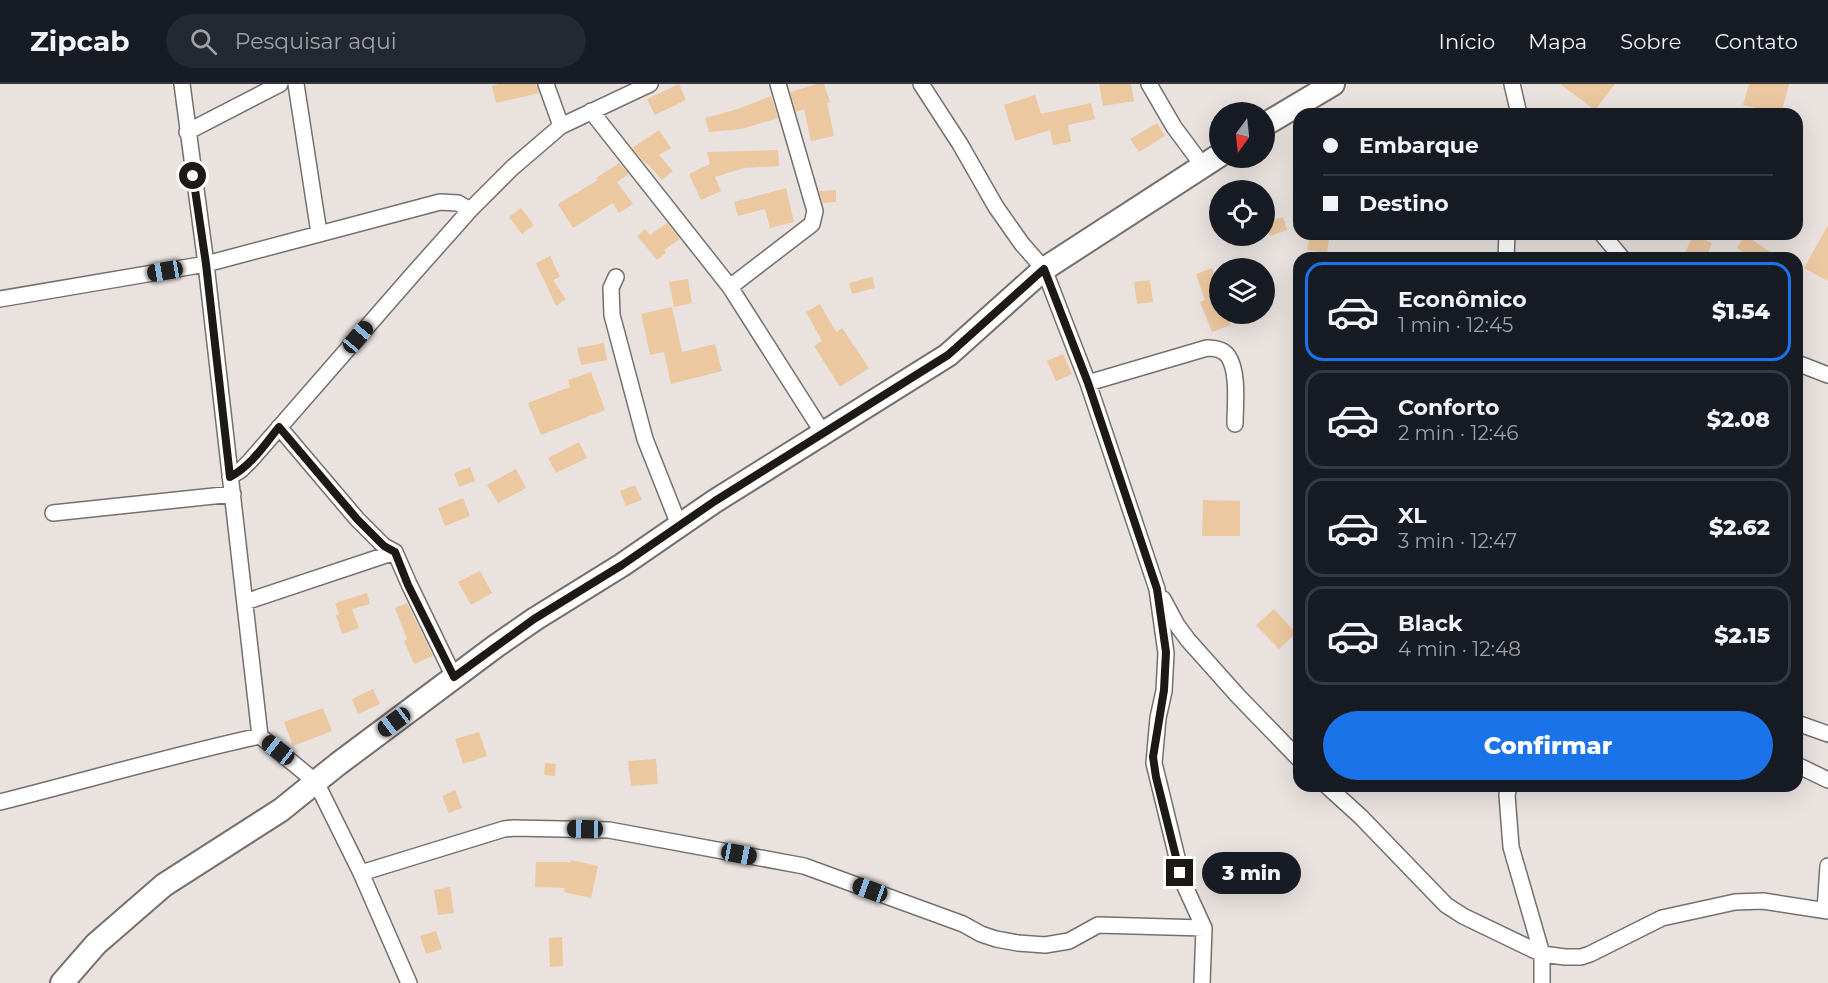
<!DOCTYPE html>
<html lang="pt">
<head>
<meta charset="utf-8">
<style>
  :root { --surface:#171b24; --page:#242831; --text:#f1f3f6; --muted:#9ea1a6; --line:#363941; --accent:#1a73e8 }
  body { margin:0; font-family:Montserrat,sans-serif; background:var(--page); color:var(--text); height:100vh; display:flex; flex-direction:column; font-size:22px; white-space:nowrap }
  * { box-sizing:border-box; margin:0 }
  p { font-size:20px; color:var(--muted) }
  .icon { flex:none; width:33px; height:33px; fill:none; stroke:currentColor; stroke-width:2; stroke-linecap:round; stroke-linejoin:round }
  .map { position:relative; flex:1; overflow:hidden }
  .details { position:absolute; left:1293px; top:168px; width:510px; height:540px; display:flex; flex-direction:column; background:var(--surface); border-radius:18px; box-shadow:0 6px 24px #0002 }
  .details>* { flex:none }
  .top-card { position:absolute; left:1293px; top:24px; width:510px; height:132px; border-radius:18px; box-shadow:0 6px 24px #0002; display:grid; align-content:center; height:132px; padding:0 30px; background:var(--surface) }
  .needle { width:39px; rotate:195deg }
  .controls { position:absolute; left:1209px; top:18px; display:grid; gap:12px }
  .controls a { display:grid; place-items:center; width:66px; height:66px; border-radius:50%; background:var(--surface); box-shadow:0 6px 24px #0002; font-size:30px }
  .end { position:absolute; width:27px; height:27px; margin:-14px; border:8px solid #1c1917; background:#fff; box-shadow:0 0 0 3px #fff }
  .from { border-radius:50% }
  .bubble { position:absolute; height:42px; border-radius:21px; background:var(--surface); box-shadow:0 6px 24px #0002; font-size:20px; font-weight:800; line-height:42px; text-align:center }
  .car { position:absolute; width:18px; height:36px; margin:-18px -9px; border-radius:8px; box-shadow:0 0 4px 2px #0007; background:linear-gradient(#222 24%,#8ab4d8 0 40%,#222 0 76%,#8ab4d8 0 86%,#222 0) }
  .top-card b { display:flex; align-items:center; gap:21px; height:57px; font-size:22px }
  .top-card b+b { border-top:2px solid var(--line) }
  .top-card i { width:15px; height:15px; background:var(--text) }
  ul { padding:10px 0 0; list-style:none }
  li { display:flex; align-items:center; gap:18px; height:99px; margin:0 12px 9px; padding:0 18px; border:3px solid var(--line); border-radius:18px }
  li div { flex:1 }
  li b { display:block; font-size:22px }
  li em { font-style:normal; font-weight:800 }
  li.selected { border-color:var(--accent) }
  li>.icon { width:54px; height:54px; stroke-width:1.5 }
  .action { display:flex; gap:12px; margin-top:auto; padding:12px 30px }
  .action a { flex:1; height:69px; border-radius:36px; background:var(--accent); color:#fff; font-size:24px; font-weight:800; line-height:69px; text-align:center }
  header { display:flex; align-items:center; gap:36px; box-sizing:border-box; height:84px; padding:0 30px; background:var(--surface); border-bottom:2px solid var(--line) }
  header strong { font-size:28px }
  nav { display:flex; gap:33px; margin-inline-start:auto; font-size:21px }
  .search { width:420px; height:54px; background:var(--page); display:flex; align-items:center; gap:15px; box-sizing:border-box; padding:0 21px; border-radius:33px; color:var(--muted); font-size:22px }
  .map>svg:first-child { display:block }
  .building { fill:#ebc8a0 }
  .lines { fill:none; stroke-linecap:round; stroke-linejoin:round }
  .street-casing { stroke:#76706c; stroke-width:18 }
  .secondary-casing { stroke:#76706c; stroke-width:26 }
  .street { stroke:#fff; stroke-width:15 }
  .secondary { stroke:#fff; stroke-width:22 }
  .route { stroke:#1c1917; stroke-width:8 }
</style>
</head>
<body>
<header>
<strong>Zipcab</strong>
<div class="search"><svg class="icon" aria-label="search" viewBox="0 0 24 24"><circle cx="10" cy="10" r="6"/><path d="M15 15l6 6"/></svg>Pesquisar aqui</div>
<nav><a>Início</a><a>Mapa</a><a>Sobre</a><a>Contato</a></nav>
</header>
<div class="map">
<svg width="1828" height="899" viewBox="0 0 1828 899">
  <rect width="100%" height="100%" fill="#e9e2de"/>
  <!-- building -->
  <path class="building" d="M499,0H536L539,9L496,19L492,2Z
    M679,0L686,16L655,31L647,15Z
    M817,0H824L830,18L827,19L834,52L811,57L804,25L796,28L790,8Z
    M1099,0H1131L1134,17L1103,22Z
    M1560,0H1615L1595,26Z
    M1749,0H1789L1781,30L1743,21Z
    M1035,11L1041,30L1091,19L1095,35L1068,41L1071,58L1053,61L1050,46L1015,57L1004,21Z
    M771,12L778,34L741,45L709,48L705,34L738,25Z
    M1157,39L1165,52L1139,68L1130,55Z
    M659,46L671,64L659,71L673,87L662,96L647,79L646,80L632,64Z
    M778,66L779,82L744,84L715,93L721,107L701,116L689,90L710,80L707,68Z
    M619,79L629,90L617,98L633,120L619,129L613,119L573,144L558,120L598,96L596,94Z
    M786,104L794,138L770,144L765,125L738,132L734,118Z
    M836,106V118L823,119L819,107Z
    M521,124L534,141L522,150L509,133Z
    M1283,133L1287,146L1270,152L1265,139Z
    M667,139L680,155L664,166L666,169L657,176L637,152L645,145L650,151Z
    M1828,141V197L1804,184Z
    M1310,150H1330L1327,169L1307,166Z
    M1693,151L1712,159L1706,174H1696L1685,169Z
    M1745,151L1769,167L1765,174H1751L1737,164Z
    M550,172L560,193L553,196L566,215L556,222L536,179Z
    M1212,184L1218,202L1216,203L1220,213V230H1226L1231,241L1212,248L1200,218L1205,216L1196,190Z
    M872,193L875,204L852,210L849,199Z
    M688,195L692,219L674,223L669,198Z
    M1150,196L1153,218L1137,220L1134,198Z
    M820,220L836,248L842,244L869,284L840,303L814,262L822,257L806,228Z
    M672,223L682,268L715,260L722,287L671,300L664,268L650,271L641,230Z
    M604,259L607,276L581,281L577,264Z
    M1063,270L1072,290L1056,297L1047,277Z
    M591,288L605,326L541,351L528,319L570,303L568,296Z
    M579,358L587,374L556,389L548,374Z
    M470,383L475,397L459,403L454,389Z
    M516,385L526,404L498,419L487,401Z
    M635,401L642,416L626,422L620,407Z
    M463,414L470,432L445,442L438,424Z
    M1203,416L1240,417V452H1202Z
    M480,487L492,509L471,521L458,498Z
    M367,509L370,520L352,525L359,544L342,550L336,531L339,530L335,519Z
    M407,519L433,572L414,580L404,557L407,555L395,524Z
    M1274,525L1296,549L1279,565L1256,541Z
    M373,605L380,620L358,630L352,615Z
    M323,624L332,647L293,662L284,638Z
    M479,648L487,672L463,680L455,655Z
    M656,675L658,700L631,702L628,677Z
    M545,679L556,680L555,692L544,691Z
    M455,706L462,724L449,729L442,712Z
    M571,776L598,782L591,814L564,808L565,804L535,803L536,778H571Z
    M450,803L454,829L438,831L434,806Z
    M436,847L442,865L426,870L420,852Z
    M562,853L563,882L550,883L549,854Z"/>
  <g class="lines">
    <defs>
      <path id="street" d="M182,0L206,180L260,652L316,698L361,789L409,899
        M296,0L319,149
        M546,0L561,42
        M921,0L960,60L996,123L1022,160L1044,185L1088,299L1157,505L1166,569L1164,607L1158,634L1154,679L1183,798L1204,844L1202,899
        M1149,0L1174,43L1203,82
        M1512,0L1519,30
        M591,27L730,203L823,349
        M187,48L280,0
        M1602,150L1622,174
        M1506,174L1507,150
        M616,193L611,204L612,231L645,355L679,441
        M730,203L812,140L815,127L778,0
        M0,215L206,180L440,118L458,119L470,126
        M1797,279L1828,291
        M1088,299L1207,264C1215,264 1223,265 1228,272C1239,288 1235,321 1235,340
        M279,343L357,435L384,462L395,468L409,500L454,593
        M230,393L241,386L250,377L414,189L470,126L512,84L561,42L650,0
        M53,429L233,410
        M1163,515L1177,541L1188,556L1238,612L1299,675
        M245,518L395,468
        M1797,639L1828,650
        M1797,681L1828,696
        M1327,702L1361,733L1446,821L1463,832L1542,870L1565,873H1581L1590,870L1662,834L1735,818L1763,817L1828,827
        M1509,702L1507,711L1511,763L1542,870V899
        M0,718C87,696 173,671 260,652
        M361,789L504,745L514,744L609,746L804,782L963,840L981,850L996,855L1018,859L1045,861L1069,857L1098,841L1204,844
        M1825,826L1828,782"/>
      <path id="secondary" d="M1264,41L1333,0
        M62,899L96,860L164,801L281,726L338,680L496,562L535,535L622,481L715,417L948,271L1044,185L1220,71"/>
    </defs>
    <!-- street casing -->
    <use href="#street" class="street-casing"/>
    <!-- secondary casing -->
    <use href="#secondary" class="secondary-casing"/>
    <!-- street -->
    <use href="#street" class="street"/>
    <!-- secondary -->
    <use href="#secondary" class="secondary"/>
  </g>
  <g class="lines">
    <!-- route -->
    <path class="route" d="M193,92L206,180L230,393C251,382 265,360 279,343L357,435L384,462L395,468L408,501L454,593L534,535L622,481L715,417L948,271L1044,185L1088,299L1157,505L1166,568L1164,606L1153,673L1156,693L1180,789"/>
  </g>
</svg>
<div class="controls">
<a><svg class="needle" viewBox="-14 -14 28 28"><path d="M0-13l5 13h-10z" fill="#e53935"/><path d="M0 13l5-13h-10z" fill="#9ea1a6"/></svg></a>
<a><svg class="icon" aria-label="locate" viewBox="0 0 24 24"><circle cx="12" cy="12" r="6"/><path d="M12 2v4M12 18v4M2 12h4M18 12h4"/></svg></a>
<a><svg class="icon" aria-label="layers" viewBox="0 0 24 24"><path d="M12 4l9 5-9 5-9-5zM3 14l9 5 9-5"/></svg></a>
</div>
<i class="end from" style="left:193px;top:92px"></i>
<i class="end" style="left:1180px;top:789px"></i>
<div class="bubble" style="left:1202px;top:768px;width:99px">3 min</div>
<i class="car" style="left:165px;top:187px;rotate:260deg"></i>
<i class="car" style="left:358px;top:253px;rotate:40deg"></i>
<i class="car" style="left:394px;top:638px;rotate:233deg"></i>
<i class="car" style="left:278px;top:666px;rotate:308deg"></i>
<i class="car" style="left:585px;top:745px;rotate:271deg"></i>
<i class="car" style="left:739px;top:770px;rotate:101deg"></i>
<i class="car" style="left:870px;top:806px;rotate:290deg"></i>
<div class="top-card">
<b><i class="from"></i>Embarque</b>
<b><i></i>Destino</b>
</div>
<section class="details">
<ul>
<li class="selected"><svg class="icon" aria-label="car" viewBox="0 0 24 24"><path d="M5 17H2v-5l4-1 3-4h7l3 4 3 1v5h-3M9 17h6M6 11h13"/><circle cx="7" cy="17" r="2"/><circle cx="17" cy="17" r="2"/></svg><div><b>Econômico</b><p>1 min · 12:45</p></div><em>$1.54</em></li>
<li><svg class="icon" aria-label="car" viewBox="0 0 24 24"><path d="M5 17H2v-5l4-1 3-4h7l3 4 3 1v5h-3M9 17h6M6 11h13"/><circle cx="7" cy="17" r="2"/><circle cx="17" cy="17" r="2"/></svg><div><b>Conforto</b><p>2 min · 12:46</p></div><em>$2.08</em></li>
<li><svg class="icon" aria-label="car" viewBox="0 0 24 24"><path d="M5 17H2v-5l4-1 3-4h7l3 4 3 1v5h-3M9 17h6M6 11h13"/><circle cx="7" cy="17" r="2"/><circle cx="17" cy="17" r="2"/></svg><div><b>XL</b><p>3 min · 12:47</p></div><em>$2.62</em></li>
<li><svg class="icon" aria-label="car" viewBox="0 0 24 24"><path d="M5 17H2v-5l4-1 3-4h7l3 4 3 1v5h-3M9 17h6M6 11h13"/><circle cx="7" cy="17" r="2"/><circle cx="17" cy="17" r="2"/></svg><div><b>Black</b><p>4 min · 12:48</p></div><em>$2.15</em></li>
</ul>
<div class="action"><a>Confirmar</a></div>
</section>
</div>
</body>
</html>
